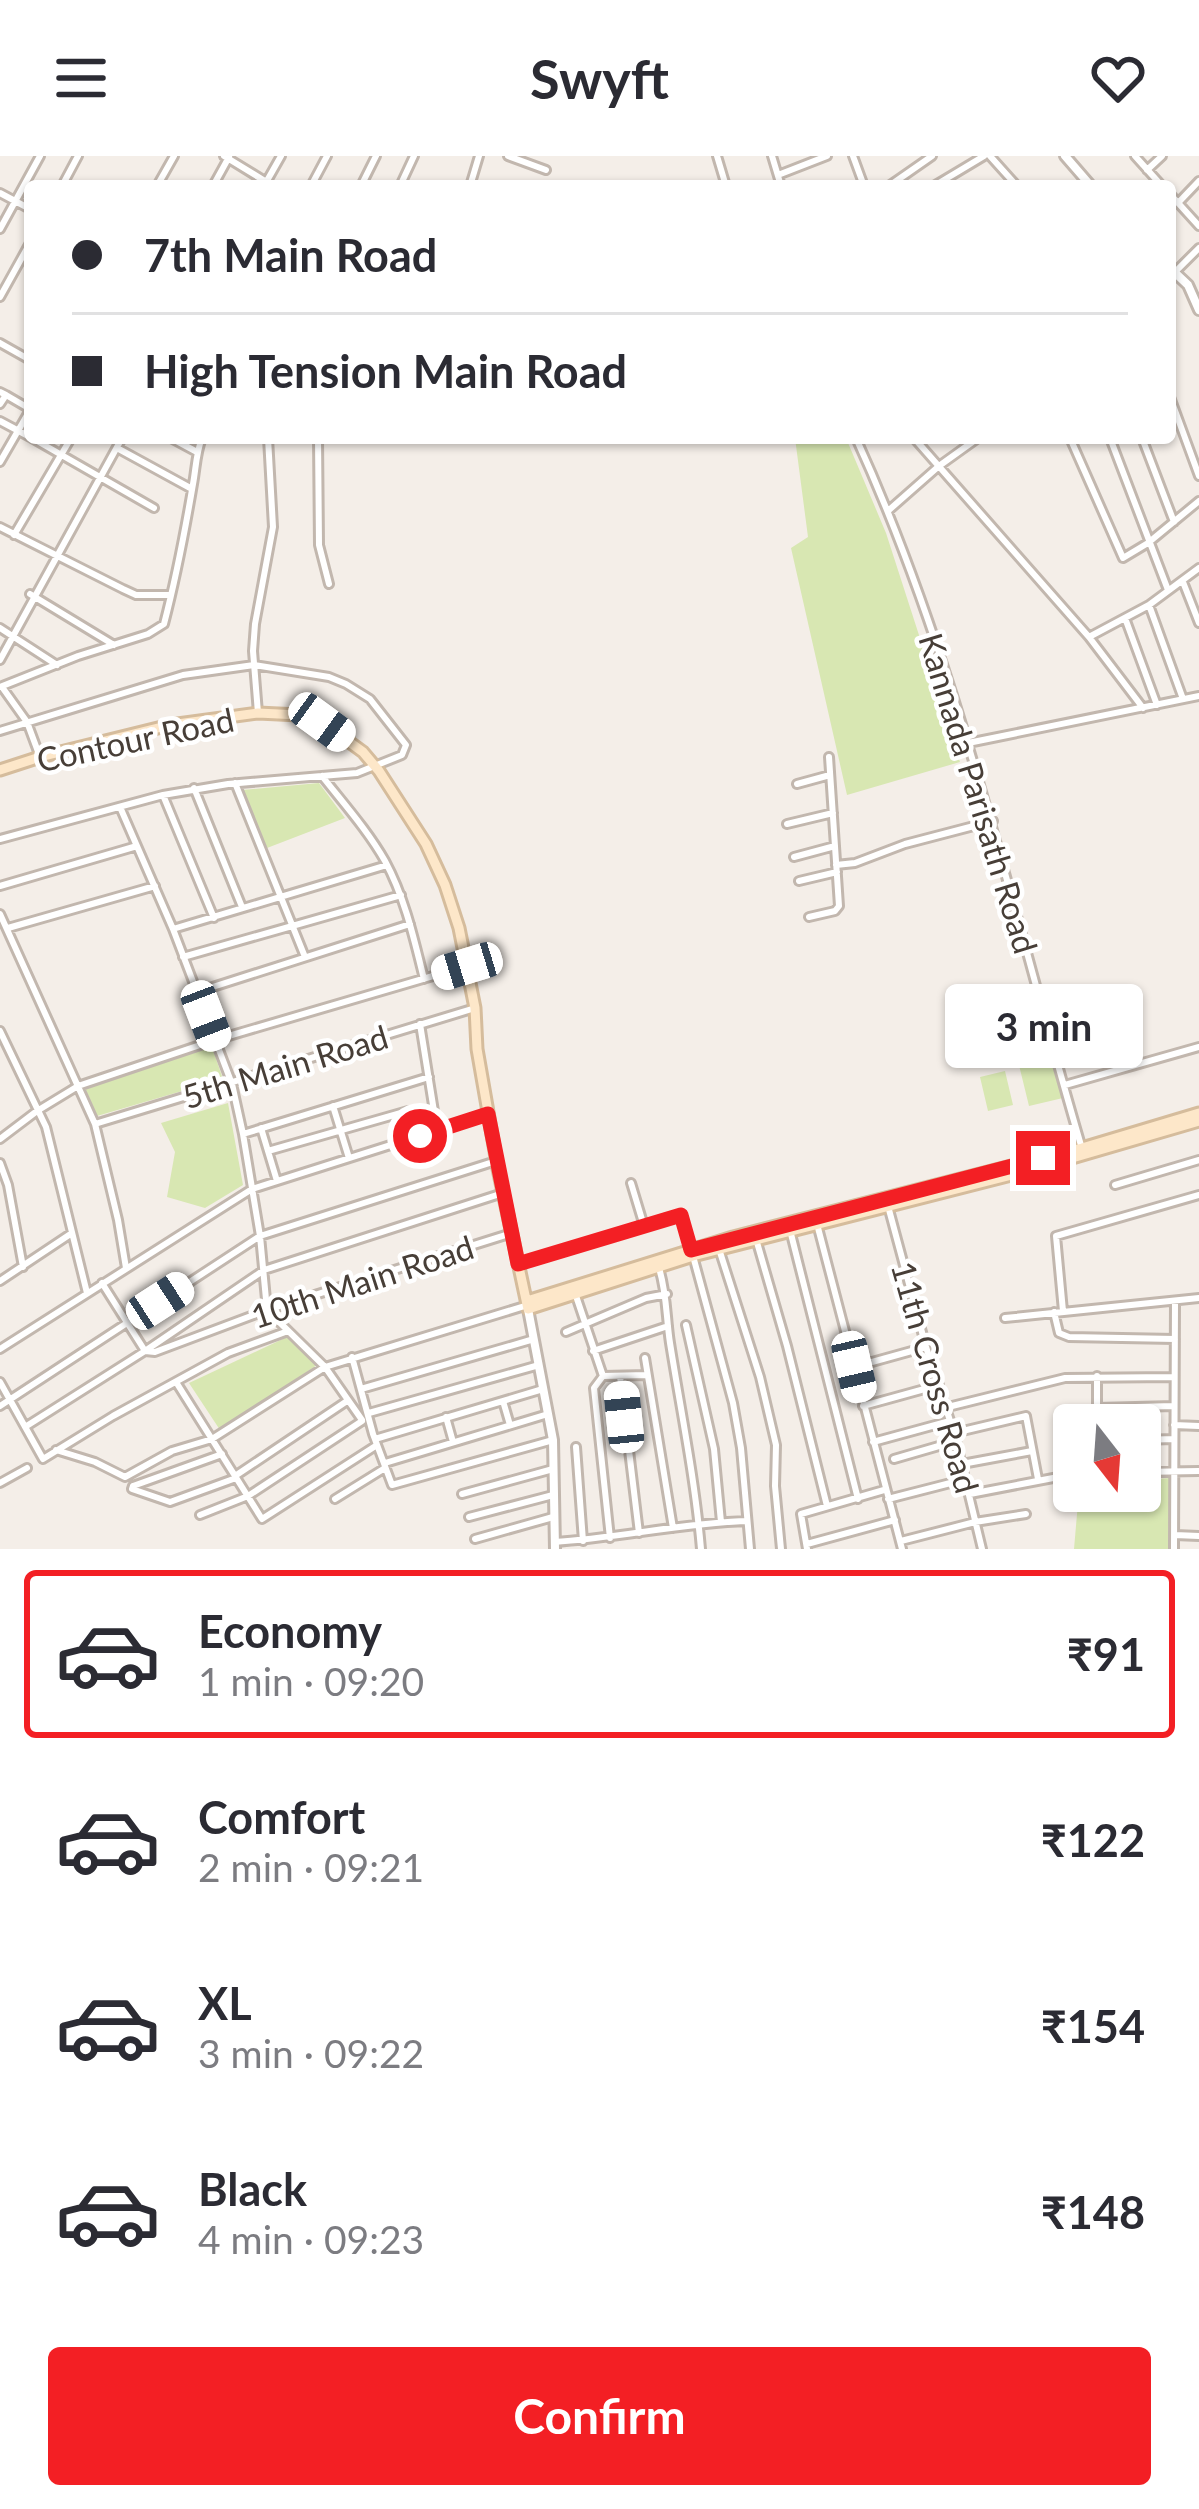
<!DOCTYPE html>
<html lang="en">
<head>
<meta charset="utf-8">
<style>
  :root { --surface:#fff; --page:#f7f7f7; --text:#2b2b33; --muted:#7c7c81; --line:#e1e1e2; --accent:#f31f24 }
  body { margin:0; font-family:Lato,sans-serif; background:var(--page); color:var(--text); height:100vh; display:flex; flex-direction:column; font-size:45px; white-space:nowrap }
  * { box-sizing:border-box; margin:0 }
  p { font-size:39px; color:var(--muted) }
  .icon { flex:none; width:66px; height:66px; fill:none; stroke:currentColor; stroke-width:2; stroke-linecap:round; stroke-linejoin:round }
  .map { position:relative; height:1393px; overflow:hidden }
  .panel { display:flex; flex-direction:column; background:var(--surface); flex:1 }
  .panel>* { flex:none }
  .top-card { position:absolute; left:24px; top:24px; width:1152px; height:264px; border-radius:12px; box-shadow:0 3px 9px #0004; display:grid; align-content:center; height:264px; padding:0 48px; background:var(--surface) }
  .needle { width:78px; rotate:163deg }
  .tools { position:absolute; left:1053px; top:1248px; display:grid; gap:24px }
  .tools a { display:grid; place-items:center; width:108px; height:108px; border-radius:12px; background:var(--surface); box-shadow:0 3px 9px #0004; font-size:60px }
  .end { position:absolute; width:54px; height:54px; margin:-27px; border:15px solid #f31f24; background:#fff; box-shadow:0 0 0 6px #fff }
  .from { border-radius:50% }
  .bubble { position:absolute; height:84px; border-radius:12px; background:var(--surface); box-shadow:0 3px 9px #0004; font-size:39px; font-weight:700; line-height:84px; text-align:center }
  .car { position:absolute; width:36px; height:72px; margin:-36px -18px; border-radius:15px; box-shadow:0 0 9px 3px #0007; background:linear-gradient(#fff 24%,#345 0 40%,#fff 0 76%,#345 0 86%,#fff 0) }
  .top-card b { display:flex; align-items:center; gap:42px; height:114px; font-size:45px }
  .top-card b+b { border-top:3px solid var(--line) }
  .top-card i { width:30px; height:30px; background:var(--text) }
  ul { padding:21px 0 0; list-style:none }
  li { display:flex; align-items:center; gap:36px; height:168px; margin:0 24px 18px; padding:0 24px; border:6px solid transparent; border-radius:12px }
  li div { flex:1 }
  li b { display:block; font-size:45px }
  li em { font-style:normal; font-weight:700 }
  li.selected { border-color:var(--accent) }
  li>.icon { width:108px; height:108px; stroke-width:1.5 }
  .button { display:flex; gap:24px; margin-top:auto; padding:24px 48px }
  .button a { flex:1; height:138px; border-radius:12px; background:var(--accent); color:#fff; font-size:48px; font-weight:700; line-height:138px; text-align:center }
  header { display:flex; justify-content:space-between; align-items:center; height:156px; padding:0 48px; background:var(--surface); font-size:54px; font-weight:700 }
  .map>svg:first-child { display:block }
  .green { fill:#d8e7b2 }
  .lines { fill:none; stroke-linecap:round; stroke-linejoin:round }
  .minor-casing { stroke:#c2b7ae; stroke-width:12 }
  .tertiary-casing { stroke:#c2b7ae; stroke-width:14 }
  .secondary-casing { stroke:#d5bc9c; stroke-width:15 }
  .minor { stroke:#fff; stroke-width:6 }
  .tertiary { stroke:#fff; stroke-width:8 }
  .secondary { stroke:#fde7c9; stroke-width:9 }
  .route { stroke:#f31f24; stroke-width:15 }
  .labels { text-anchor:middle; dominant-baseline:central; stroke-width:9; stroke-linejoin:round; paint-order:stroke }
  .street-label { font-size:33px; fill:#473e37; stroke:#fff }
</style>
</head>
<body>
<header><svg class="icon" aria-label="menu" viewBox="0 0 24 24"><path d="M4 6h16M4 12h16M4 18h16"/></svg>Swyft<svg class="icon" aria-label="heart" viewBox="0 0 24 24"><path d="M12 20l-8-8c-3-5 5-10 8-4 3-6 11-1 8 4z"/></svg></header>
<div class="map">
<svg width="1199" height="1393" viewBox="0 0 1199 1393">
  <rect width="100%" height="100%" fill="#f4eee8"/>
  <!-- green -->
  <path class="green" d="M795,282H846L886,377L960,606L847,639L791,392L808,381Z
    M319,627L345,662L267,692L242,634Z
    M212,891L223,923L97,960L85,932Z
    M1048,896L1063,942L1029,950L1018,905Z
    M1005,915L1013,949L988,955L980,921Z
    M228,947L243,1029L205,1052L167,1041L175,996L161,967Z
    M287,1181L317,1209L220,1274L189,1227Z
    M1170,1322L1168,1393H1074L1079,1335H1140V1324Z"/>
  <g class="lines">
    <defs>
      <path id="minor" d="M224,0L273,30
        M508,0L546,14
        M717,0L726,30
        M772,0L781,30
        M853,0L864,30
        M990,0L1017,30
        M1135,0L1162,30
        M1147,14L1162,0
        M778,19L827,0
        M62,30L78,0
        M157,30L174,0
        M213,30L229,1
        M264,30L281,0
        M311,30L327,0
        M361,30L376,0
        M400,30L414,0
        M470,30L479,0
        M889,30L932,0
        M934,30L984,0
        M0,37L30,53
        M1170,38L1199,70
        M1178,47L1199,25
        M0,73L40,0
        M1170,121L1199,92
        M0,141L30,87
        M0,187L30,204
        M0,236L6,239L0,248
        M6,239L30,253
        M1170,241L1199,320
        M0,265L30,281
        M32,282L154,352
        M171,282L197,296
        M318,282L319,389L329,428
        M856,282C960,510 1012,757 1083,996
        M914,282L1089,481L1143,552
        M1070,282L1123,402L1148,387L1199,345
        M1110,282L1168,434
        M1142,282L1174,366
        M117,292L192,333
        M0,306L30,254
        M889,354L939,310L978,282
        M0,371L123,433L136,439H171
        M14,379L71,282
        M1183,426L1199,467
        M30,438L114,489
        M1149,449L1183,543
        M1125,462L1157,549
        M0,472L57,509
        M1089,481L1149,449L1199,412
        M0,504L122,282
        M0,531L78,500L148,478L164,468C176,422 185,375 193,328C196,312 196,297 202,282
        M2,531L27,566L40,601
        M258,557L253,495L255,468L273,371L268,282
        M0,575L183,519L254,509L329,521L346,528L370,543L406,589L402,599L357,617L228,628L163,639L0,683
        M968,587L1199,540
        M322,620C344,648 368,675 385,705C405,742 414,783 424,823
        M235,627L305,801
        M797,628L830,619
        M194,632L242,751
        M163,639L214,762
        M120,651L173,773L232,928L243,978L260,1080L267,1154
        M787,668L833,657
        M794,701L835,690
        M836,709L855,707L905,688L993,665
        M799,725L837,716
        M0,730L137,690
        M0,758L95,968L118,1064L126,1112
        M809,761L835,755L839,750L829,601
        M8,772L155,730
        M173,773L387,709
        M183,801L401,739
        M197,836L410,768
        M420,868L437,974
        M0,875L46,971L87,1137
        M1065,929L1199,891
        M333,950L349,1002
        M95,968L475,852
        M261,972L277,1025
        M243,978L429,921
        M0,983L37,955L78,930L215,884L467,810
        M268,995L408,955L411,957L420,979
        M0,1007L8,1029L23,1111
        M631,1027L644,1070
        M1115,1029L1199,1004
        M888,1050L926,1191L954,1277L982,1393
        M817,1068L902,1393
        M790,1074L858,1343
        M756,1083L787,1190L827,1350
        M719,1093L760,1221L776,1289L775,1330L781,1393
        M693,1100L733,1247L741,1292L750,1393
        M518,1108L681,1059L691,1093
        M659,1112C667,1138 666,1161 670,1187C681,1256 695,1323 701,1393
        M0,1125L72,1077
        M102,1127L145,1195L155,1196L267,1154L512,1077
        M575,1137L603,1220L647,1219
        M267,1154L325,1211L362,1264
        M1063,1155L1056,1080L1199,1039
        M1054,1156L1059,1177L1069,1181L1175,1183
        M1005,1162L1199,1142
        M686,1169L714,1293L721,1366
        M566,1176L646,1142L667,1138
        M0,1193L252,1033L488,958
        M593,1195L668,1170
        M352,1201L373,1278L392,1329L553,1284
        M645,1202L673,1372
        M854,1211L926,1191
        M603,1220L594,1232L610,1382
        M620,1220L639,1377
        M0,1226L43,1303L113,1260L228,1197L288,1175
        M176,1226L262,1363L377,1289
        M361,1233L534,1183
        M503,1245L510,1269
        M0,1250L260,1080L496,1005
        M863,1250L939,1229
        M948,1251L1065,1222L1174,1221
        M1097,1252L1174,1250
        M369,1257L539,1209
        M446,1261L453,1286
        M1097,1269V1220
        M1174,1269L1199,1270
        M25,1271L145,1195L264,1114L503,1037
        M954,1277L1026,1260L1038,1323
        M375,1283L543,1233
        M1140,1284L1174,1283
        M873,1286L950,1265
        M576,1291L583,1385
        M56,1294L95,1306L125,1321L172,1295L212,1283L325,1211L528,1149
        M894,1303L956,1285
        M385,1307L548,1258
        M962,1308L1032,1295
        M1140,1316L1199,1315
        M235,1320L347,1245
        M0,1327L27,1312
        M133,1330L132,1333L170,1346L236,1322
        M133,1330L222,1298
        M462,1338L553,1313
        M970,1338L1074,1318
        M335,1343L385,1312
        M888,1343L966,1323
        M200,1359L248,1340L362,1265
        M469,1361L553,1339
        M1175,1379L1199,1380
        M475,1383L553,1361
        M901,1385L975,1366L1026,1358
        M554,1386C619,1382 682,1367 747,1365
        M807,1388L895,1364
        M807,1393L801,1358L884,1334
        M1174,1393L1175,1145"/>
      <path id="tertiary" d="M1065,0L1091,30
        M1170,112L1188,129L1199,154
        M528,1153L553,1284L555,1393"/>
      <path id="secondary" d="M0,614L40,601L170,569L258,557L299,559L322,566L363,596L379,615L426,688L445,729L459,772L475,852L477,893L498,1013L528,1153L693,1100L1031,1014L1199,965
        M527,1145L733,1081L1082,992L1199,957"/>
    </defs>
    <!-- minor casing -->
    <use href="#minor" class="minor-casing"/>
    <!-- tertiary casing -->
    <use href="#tertiary" class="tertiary-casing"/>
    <!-- secondary casing -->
    <use href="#secondary" class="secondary-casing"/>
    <!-- minor -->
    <use href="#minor" class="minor"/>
    <!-- tertiary -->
    <use href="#tertiary" class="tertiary"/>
    <!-- secondary -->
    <use href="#secondary" class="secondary"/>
  </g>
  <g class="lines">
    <!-- route -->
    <path class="route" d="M420,980L488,958L518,1108L681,1059L691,1094L1043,1002"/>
  </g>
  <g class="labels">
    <!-- street labels -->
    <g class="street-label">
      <text transform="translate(135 583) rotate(-12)">Contour Road</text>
      <text transform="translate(979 637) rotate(73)">Kannada Parisath Road</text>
      <text transform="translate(285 910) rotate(-17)">5th Main Road</text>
      <text transform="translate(362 1125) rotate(-18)">10th Main Road</text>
      <text transform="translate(936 1221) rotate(74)">11th Cross Road</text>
    </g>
  </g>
</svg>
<div class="tools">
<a><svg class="needle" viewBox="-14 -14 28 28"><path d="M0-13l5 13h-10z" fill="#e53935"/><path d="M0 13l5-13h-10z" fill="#7c7c81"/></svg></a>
</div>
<i class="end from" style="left:420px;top:980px"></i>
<i class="end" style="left:1043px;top:1002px"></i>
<div class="bubble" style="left:945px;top:828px;width:198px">3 min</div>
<i class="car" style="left:322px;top:566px;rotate:126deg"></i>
<i class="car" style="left:467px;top:810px;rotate:253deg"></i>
<i class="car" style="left:206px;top:860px;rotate:159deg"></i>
<i class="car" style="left:160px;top:1145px;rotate:57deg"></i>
<i class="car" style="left:854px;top:1211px;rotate:167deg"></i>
<i class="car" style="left:624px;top:1261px;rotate:354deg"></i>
<div class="top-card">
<b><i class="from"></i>7th Main Road</b>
<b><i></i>High Tension Main Road</b>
</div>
</div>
<section class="panel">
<ul>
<li class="selected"><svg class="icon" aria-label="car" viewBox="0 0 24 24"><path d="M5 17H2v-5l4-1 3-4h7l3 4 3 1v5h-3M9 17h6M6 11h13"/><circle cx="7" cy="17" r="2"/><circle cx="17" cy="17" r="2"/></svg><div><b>Economy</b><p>1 min · 09:20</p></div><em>₹91</em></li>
<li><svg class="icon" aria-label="car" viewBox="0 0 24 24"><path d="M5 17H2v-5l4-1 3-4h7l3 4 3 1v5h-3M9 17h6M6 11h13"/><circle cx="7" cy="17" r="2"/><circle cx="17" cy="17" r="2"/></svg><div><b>Comfort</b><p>2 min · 09:21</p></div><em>₹122</em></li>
<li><svg class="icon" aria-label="car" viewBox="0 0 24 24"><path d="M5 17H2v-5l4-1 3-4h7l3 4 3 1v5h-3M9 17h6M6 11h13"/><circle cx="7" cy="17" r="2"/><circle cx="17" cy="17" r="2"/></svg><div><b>XL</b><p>3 min · 09:22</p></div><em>₹154</em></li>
<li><svg class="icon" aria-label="car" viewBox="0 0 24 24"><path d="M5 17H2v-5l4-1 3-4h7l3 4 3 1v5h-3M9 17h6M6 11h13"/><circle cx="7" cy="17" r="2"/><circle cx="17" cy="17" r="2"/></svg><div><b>Black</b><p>4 min · 09:23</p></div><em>₹148</em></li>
</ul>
<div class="button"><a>Confirm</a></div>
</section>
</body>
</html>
